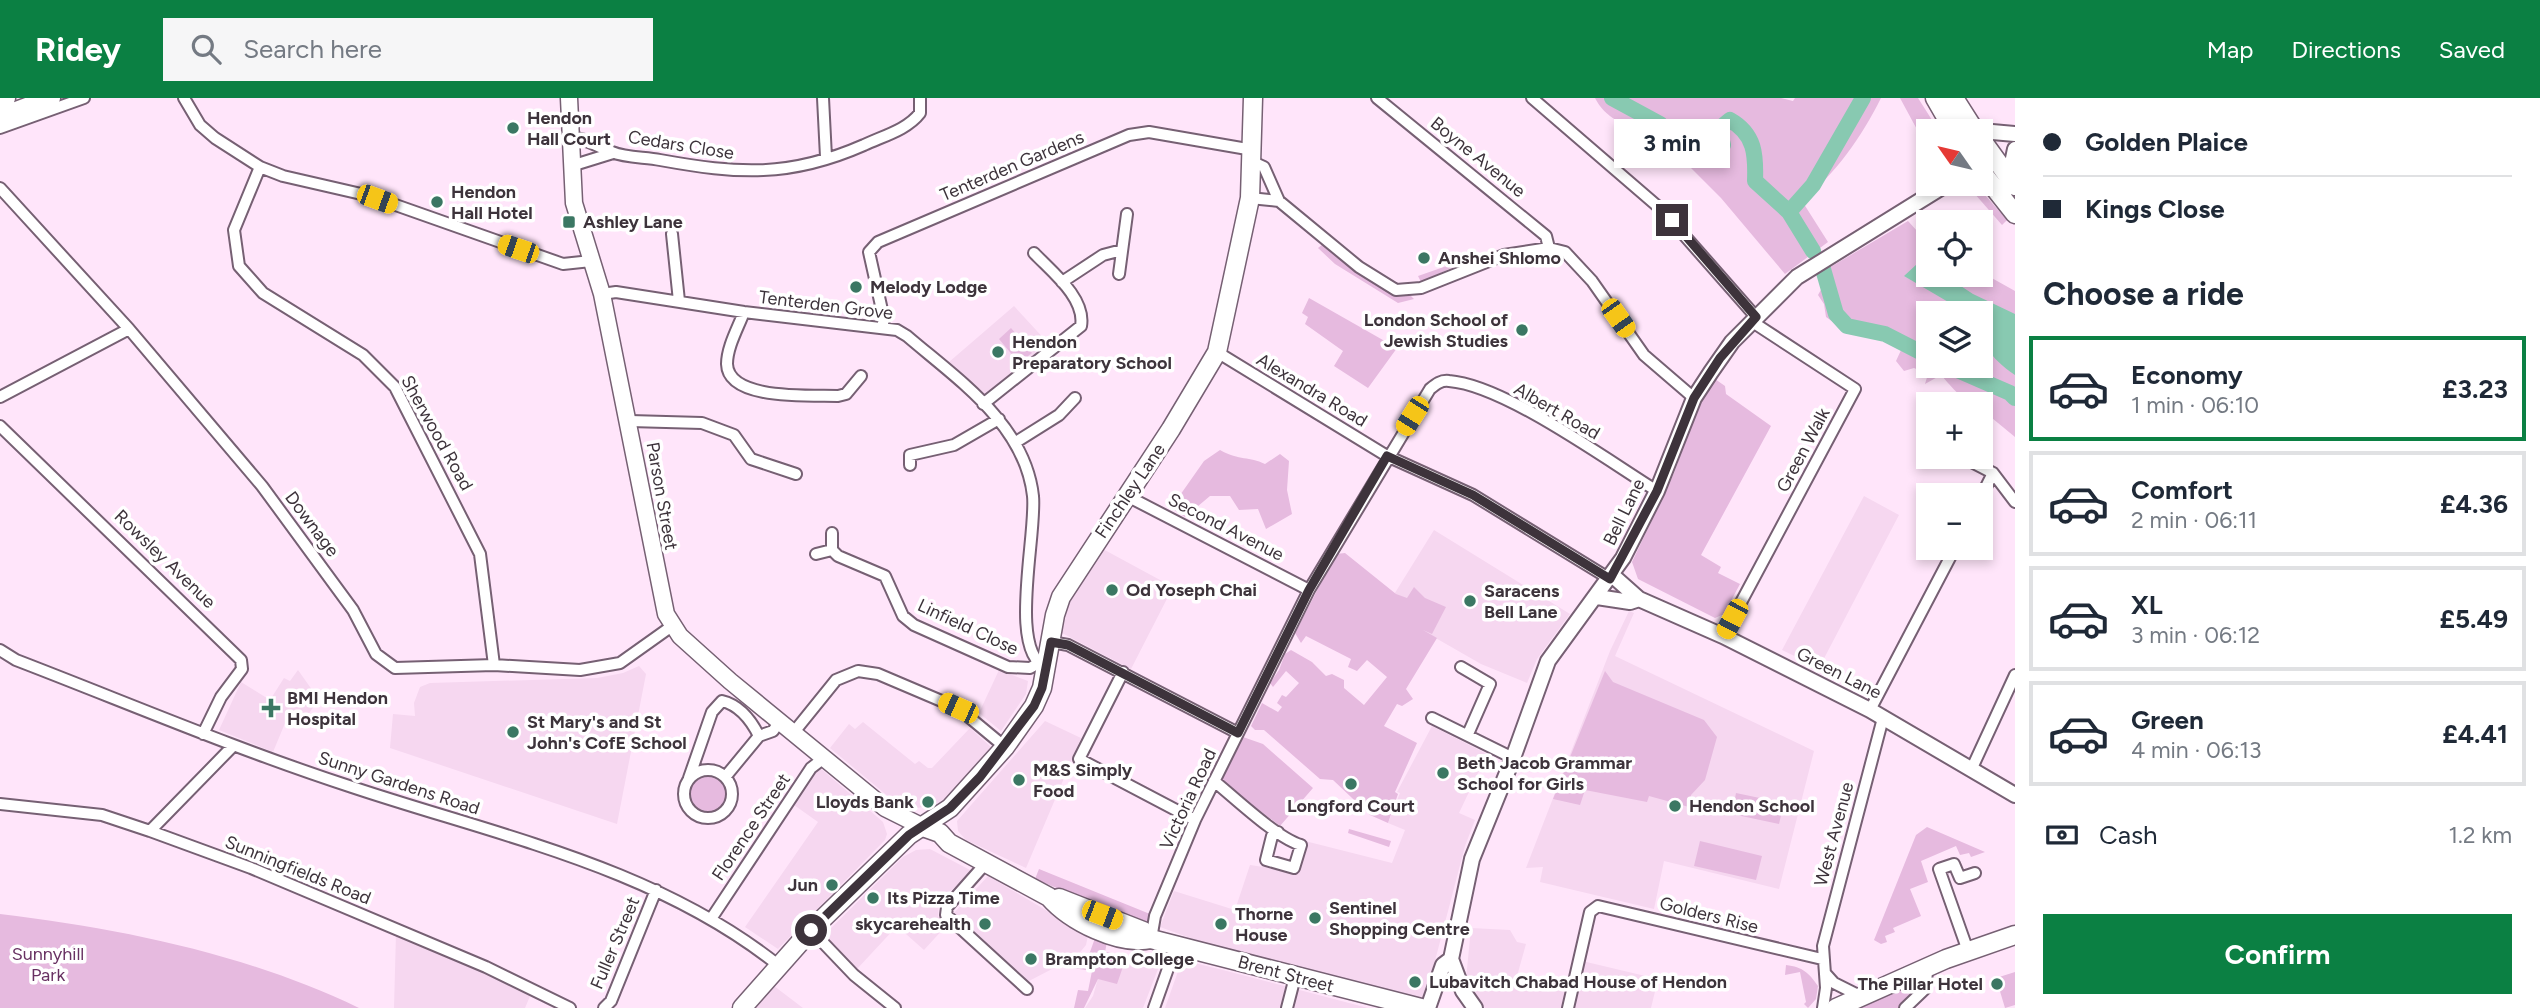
<!DOCTYPE html>
<html lang="en">
<head>
<meta charset="utf-8">
<style>
  :root { --surface:#fff; --page:#f6f6f7; --text:#1f2937; --muted:#747a83; --line:#e0e1e3; --accent:#0b8043 }
  body { margin:0; font-family:Figtree,sans-serif; background:var(--page); color:var(--text); height:100vh; display:flex; flex-direction:column; font-size:26px; white-space:nowrap }
  * { box-sizing:border-box; margin:0 }
  p { font-size:23px; color:var(--muted) }
  .icon { flex:none; width:38px; height:38px; fill:none; stroke:currentColor; stroke-width:2; stroke-linecap:round; stroke-linejoin:round }
  .map { position:relative; flex:1; overflow:hidden }
  .drawer { display:flex; flex-direction:column; background:var(--surface); width:525px }
  .drawer>* { flex:none }
  .hud { display:grid; align-content:center; height:154px; padding:0 28px; background:var(--surface) }
  .needle { width:46px; rotate:304deg }
  .fabs { position:absolute; left:1916px; top:21px; display:grid; gap:14px }
  .fabs a { display:grid; place-items:center; width:77px; height:77px; border-radius:0px; background:var(--surface); box-shadow:0 4px 10px #0003; font-size:35px }
  .end { position:absolute; width:32px; height:32px; margin:-16px; border:9px solid #3d333b; background:#fff; box-shadow:0 0 0 4px #fff }
  .from { border-radius:50% }
  .bubble { position:absolute; height:49px; border-radius:0px; background:var(--surface); box-shadow:0 4px 10px #0003; font-size:23px; font-weight:700; line-height:49px; text-align:center }
  .car { position:absolute; width:21px; height:42px; margin:-21px -10px; border-radius:9px; box-shadow:0 0 5px 2px #0007; background:linear-gradient(#f5c518 24%,#345 0 40%,#f5c518 0 76%,#345 0 86%,#f5c518 0) }
  .hud b { display:flex; align-items:center; gap:24px; height:66px; font-size:26px }
  .hud b+b { border-top:2px solid var(--line) }
  .hud i { width:18px; height:18px; background:var(--text) }
  ul { padding:0; list-style:none }
  li { display:flex; align-items:center; gap:21px; height:105px; margin:0 14px 10px; padding:0 14px; border:4px solid var(--line); border-radius:0px }
  li div { flex:1 }
  li b { display:block; font-size:26px }
  li em { font-style:normal; font-weight:700 }
  li.on { border-color:var(--accent) }
  li>.icon { width:63px; height:63px; stroke-width:1.5 }
  h2 { padding:0 28px; font-size:32px; line-height:84px }
  .pay { display:flex; align-items:center; gap:18px; height:77px; padding:0 28px; font-size:26px }
  .pay p { margin-inline-start:auto }
  .button { display:flex; gap:14px; margin-top:auto; padding:14px 28px }
  .button a { flex:1; height:80px; border-radius:0px; background:var(--accent); color:#fff; font-size:28px; font-weight:700; line-height:80px; text-align:center }
  header { display:flex; align-items:center; gap:42px; box-sizing:border-box; height:98px; padding:0 35px; background:var(--accent); color:#fff }
  header strong { font-size:33px }
  nav { display:flex; gap:38px; margin-inline-start:auto; font-size:24px }
  .search { width:490px; height:63px; background:var(--page); display:flex; align-items:center; gap:18px; box-sizing:border-box; padding:0 24px; border-radius:0px; color:var(--muted); font-size:26px }
  main { display:flex; flex:1; min-height:0 }
  .map>svg:first-child { display:block }
  .built { fill:#f6d7f0 }
  .green { fill:#e6badf; fill-rule:evenodd }
  .water { fill:#88c9b1 }
  .lines { fill:none; stroke-linecap:round; stroke-linejoin:round }
  .river { stroke:#88c9b1; stroke-width:16 }
  .minor-casing { stroke:#766073; stroke-width:14 }
  .tertiary-casing { stroke:#766073; stroke-width:18 }
  .secondary-casing { stroke:#766073; stroke-width:19 }
  .primary-casing { stroke:#766073; stroke-width:21 }
  .trunk-casing { stroke:#766073; stroke-width:21 }
  .minor { stroke:#fff; stroke-width:10 }
  .tertiary { stroke:#fff; stroke-width:14 }
  .secondary { stroke:#fff; stroke-width:16 }
  .primary { stroke:#fff; stroke-width:18 }
  .trunk { stroke:#fff; stroke-width:18 }
  .route { stroke:#3d333b; stroke-width:9 }
  .poi-dot { fill:#3b7763; stroke:#fff; stroke-width:2.5 }
  .labels { text-anchor:middle; dominant-baseline:central; stroke-width:7; stroke-linejoin:round; paint-order:stroke }
  .poi-label { font-size:18px; font-weight:bold; fill:#3d333b; stroke:#fff; text-anchor:start }
  .street-label { font-size:18px; fill:#3d333b; stroke:#fff }
  .park-label { font-size:18px; fill:#683162; stroke:#fff }
</style>
</head>
<body>
<header>
<strong>Ridey</strong>
<div class="search"><svg class="icon" aria-label="search" viewBox="0 0 24 24"><circle cx="10" cy="10" r="6"/><path d="M15 15l6 6"/></svg>Search here</div>
<nav><a>Map</a><a>Directions</a><a>Saved</a></nav>
</header>
<main>
<div class="map">
<svg width="2015" height="910" viewBox="0 0 2015 910">
  <rect width="100%" height="100%" fill="#ffe5fa"/>
  <!-- built -->
  <path class="built" d="M1014,208L1048,245L985,297L949,264Z
    M1864,398L1899,417L1819,570L1782,552Z
    M1434,432L1570,516L1537,561L1527,585L1481,566L1385,511Z
    M1101,450L1173,489L1131,571L1062,535L1069,504Z
    M1629,513L1634,515L1615,558L1814,653L1779,791L1664,763L1654,811L1540,784L1543,769L1526,770L1610,553Z
    M639,568L646,576L617,726L390,650L393,616L415,618L414,605L420,589L430,585L597,580L623,575Z
    M298,572L315,596L320,599L302,626L288,618L273,654L219,632L241,584L270,602L284,580L290,583Z
    M999,572L1028,583L1026,596L1001,633L979,615Z
    M1045,623L1081,640L1026,770L966,742L958,733L957,723Z
    M863,624L915,666L919,663L928,670H932L970,630L991,649L946,700L934,707L912,711L895,704L830,650L849,626L855,631Z
    M1432,628L1487,656L1459,715L1475,722L1465,748L1425,901L1388,895L1226,853L1160,829L1174,793L1235,812L1250,767L1297,774L1305,743L1392,765L1405,732L1388,725L1400,695L1397,694Z
    M819,669L883,724L887,736L885,742L778,851L745,829L818,724L794,707Z
    M930,751L972,773L939,804L938,818L945,829L924,852L897,828L857,871L824,837L903,759L916,752Z
    M988,778L1088,837L1086,847L1077,858L1029,883L954,815Z
    M1471,830L1510,832L1517,844L1526,846L1517,878L1571,893L1578,862L1658,881L1651,910H1485L1473,895L1466,881Z
    M396,835L533,891L525,910H394Z
    M1105,856L1154,865L1158,871L1143,910H1085L1093,898Z
    M1182,862L1223,872L1368,910H1165Z
    M774,888L803,910H755Z"/>
  <!-- green -->
  <path class="green" d="M1595,0H1781L1793,3L1795,0H1881C1861,40 1836,75 1802,103L1828,144L1785,176L1721,100L1681,60C1660,63 1652,52 1646,34C1625,28 1605,20 1595,0Z
    M1900,0H1918L1939,33H1928V85L1923,87L1927,50Z
    M1971,86L1978,89L2007,122L2002,127L1974,95L1955,93Z
    M1908,123L1928,145V177L1981,174L2015,193V339L1981,311V306C1964,306 1952,289 1941,277L1925,286L1928,276L1914,270L1904,273L1896,263L1902,250L1887,240L1843,231L1826,219L1824,206L1818,197L1823,188L1817,177ZM1928,215H1981V268H1928Z
    M1323,146L1392,196L1411,198L1414,201L1398,205L1335,166L1318,150Z
    M1461,163L1462,165L1421,184L1418,178Z
    M1309,200L1397,250L1368,290L1334,268L1343,253L1305,226L1308,219L1302,215Z
    M1011,230L1032,255L1019,265L999,241Z
    M1715,281L1725,288L1726,296L1771,328L1701,457L1721,469L1718,475L1740,486L1724,516L1715,520L1638,481L1632,464L1674,375L1701,301Z
    M1220,352C1240,363 1249,358 1265,366L1280,356L1289,363L1287,392L1292,416L1266,431L1258,411L1239,412L1230,398H1210L1185,419L1171,410L1204,363Z
    M1345,455L1396,496L1407,500L1414,489L1425,500L1446,509L1432,536L1423,532L1437,540L1406,591L1413,601L1402,608L1397,606L1384,628L1417,645L1395,694L1398,696L1388,725L1370,717L1333,682L1320,681L1264,632H1255L1251,628L1262,605L1278,614L1282,609L1277,605L1282,597L1286,599L1299,585L1286,573L1273,589L1270,585L1279,572L1285,556L1291,552L1312,564L1326,578L1332,576L1344,582V590L1364,607L1387,579L1367,562L1357,573L1348,569L1351,561L1306,538L1301,545L1295,535L1336,456Z
    M1605,573L1613,584L1704,622L1717,639L1705,682L1691,697L1689,709L1649,698L1647,704L1585,692L1580,707L1553,701Z
    M1243,639L1263,646L1313,690L1280,728L1221,683Z
    M690 696a19 19 0 1 1 38 0a19 19 0 1 1-38 0Z
    M1736,695L1784,705L1779,726L1732,716Z
    M1927,729L1985,754L1971,759L1969,755L1960,757L1956,748L1921,763L1928,784L1910,791L1921,818L1893,830L1895,834L1885,838L1887,844L1881,846L1874,842L1916,737Z
    M1349,731L1391,743L1389,749L1348,735Z
    M1700,743L1762,758L1756,782L1694,768Z
    M1039,771L1150,816L1146,827L1035,781Z
    M0,816C124,831 246,856 359,910H0Z
    M1095,840L1107,844L1105,854L1127,857L1117,886L1098,881L1084,910H1074L1078,892L1088,893L1092,873L1066,869L1090,854Z
    M1786,867C1803,869 1809,875 1818,888L1816,901L1808,910L1804,906L1806,904L1800,874L1785,877Z
    M2015,874V907L2005,910L1996,880Z
    M1916,883L1921,888L1898,910H1853Z"/>
  <!-- water -->
  <path class="water" d="M1917,166L1928,169V177H1944L1973,196L2015,216V277C1989,259 1981,246 1981,215H1967L1904,178Z"/>
  <g class="lines">
    <!-- river -->
    <path class="river" d="M1612,0L1660,26L1658,38L1664,45C1684,45 1704,53 1723,47L1719,31L1730,22C1755,36 1756,57 1755,83L1789,114L1813,153
      M1789,114L1813,87L1863,0
      M1823,171L1836,216L1847,228L1885,236L1928,258
      M1948,268L2010,295L2015,300"/>
    <defs>
      <path id="minor" d="M184,0L200,27L215,40L260,69L283,78L370,98L563,166L591,163
        M823,0L826,59
        M1377,0L1546,138L1549,150
        M1532,0L1662,112L1756,219
        M0,30L84,0
        M572,39C587,41 598,49 612,54C626,60 645,59 660,62C738,76 789,80 864,47C883,38 907,32 920,15V0
        M1253,64L1264,69L1279,103L1359,169L1396,192L1421,190L1504,157L1549,150L1565,154L1592,183L1644,257L1694,300
        M571,68L613,55
        M260,69L234,132L239,168L263,195L363,257L395,289L480,456L494,567
        M0,90L129,231L262,388L353,512L376,556L395,570L494,567L580,572L620,565L672,528
        M1250,100L1279,103
        M672,136L679,203
        M1119,176L1127,116
        M1062,184L1103,157L1122,152
        M602,196L616,194L744,214L897,232L907,238C957,281 1025,326 1033,398C1037,437 1007,555 1047,570
        M744,214C738,230 727,249 727,266C728,303 812,297 838,298L846,296L861,278
        M882,230L884,221L869,154L878,144L1129,37L1149,34L1253,52
        M1217,254L1387,358L1473,397L1610,481
        M0,299L129,231
        M983,306L1081,228C1086,200 1051,173 1034,155
        M630,323L702,325L734,337L751,361L796,376
        M0,328L241,562L242,571L221,599L203,636
        M1927,341H1928
        M1016,344L1059,317L1075,300
        M1962,359L1993,375L2015,404
        M910,367V357L954,347L999,321
        M1127,398L1309,492
        M1981,399L1993,375
        M832,435V452L838,458L885,478L903,518L914,527L1008,569L1030,570L1037,566
        M816,456L832,452
        M1723,538L1855,291L1751,223
        M1051,544L1068,547L1238,635
        M0,552L16,562C128,605 238,652 352,689C499,738 655,769 778,867
        M1461,569L1490,586L1468,636
        M1123,574L1079,661L1195,722
        M1870,612L1955,450
        M1432,620L1513,660
        M794,634L836,582L858,573L878,576L958,610L1005,649
        M1972,670L2015,577
        M684 696a24 24 0 1 1 48 0a24 24 0 1 1-48 0Z
        M726,678L759,638
        M689,680L712,614L722,603C739,607 751,622 759,638L773,633L780,623
        M1214,683C1235,700 1278,741 1301,747L1294,770L1266,762L1272,738L1278,734
        M0,706L102,717L150,733L251,770L486,869L570,910
        M150,733L232,649
        M986,765L947,809L946,817L1027,891
        M711,821L811,670L824,660
        M811,832L854,877L895,910
        M1151,841L1155,818L1195,722L1309,492L1430,291C1436,286 1441,282 1449,283C1504,287 1607,362 1657,393
        M1968,853L1939,771L1954,766L1960,780L1975,775
        M1825,875L1834,885L1860,898
        M604,910L611,903L656,792
        M1154,910L1176,848
        M1287,910L1295,879
        M1568,910L1590,814L1598,808L1822,861
        M1823,910L1826,890L1823,848L1883,620
        M1905,910L1926,890L1927,869"/>
      <path id="tertiary" d="M1981,33L2015,36
        M2009,80L2015,51
        M1612,477L1639,501L1723,538L1870,612L2015,697
        M1597,499L1630,504L1639,501
        M1451,861L1463,893L1475,910
        M1428,910L1443,867L1451,861L1472,761L1513,660L1548,563L1623,460L1657,393L1694,300L1711,274L1732,244L1797,179L1947,86"/>
      <path id="secondary" d="M569,0L574,105L602,196L666,516L680,538L730,583L885,710L923,729"/>
      <path id="primary" d="M923,729L940,735L949,745L1049,799C1070,823 1119,848 1151,841L1421,910
        M1059,800L1143,833L1151,841
        M742,910L811,832L909,737L950,710L1005,649L1034,608L1042,590L1055,517L1061,499L1171,331L1217,254L1250,100L1253,0
        M1836,910L1946,861L2015,837"/>
      <path id="trunk" d="M1935,0L1954,33
        M1954,0L1975,33
        M0,2L6,0
        M0,19L51,0
        M1981,41L2015,88
        M1981,73L2015,116"/>
    </defs>
    <!-- minor casing -->
    <use href="#minor" class="minor-casing"/>
    <!-- tertiary casing -->
    <use href="#tertiary" class="tertiary-casing"/>
    <!-- secondary casing -->
    <use href="#secondary" class="secondary-casing"/>
    <!-- primary casing -->
    <use href="#primary" class="primary-casing"/>
    <!-- trunk casing -->
    <use href="#trunk" class="trunk-casing"/>
    <!-- minor -->
    <use href="#minor" class="minor"/>
    <!-- tertiary -->
    <use href="#tertiary" class="tertiary"/>
    <!-- secondary -->
    <use href="#secondary" class="secondary"/>
    <!-- primary -->
    <use href="#primary" class="primary"/>
    <!-- trunk -->
    <use href="#trunk" class="trunk"/>
  </g>
  <g class="lines">
    <!-- route -->
    <path class="route" d="M811,832L909,737L950,710L980,679L1034,608L1042,590L1051,544L1068,547L1238,635L1309,492L1387,358L1473,397L1610,481L1657,393L1694,300L1720,260L1756,219L1672,122"/>
  </g>
  <!-- markers -->
  <g class="poi-dot">
    <circle cx="513" cy="30" r="7"/>
    <circle cx="437" cy="104" r="7"/>
    <rect x="562" y="117" width="14" height="14" rx="3.5"/>
    <circle cx="1424" cy="160" r="7"/>
    <circle cx="856" cy="189" r="7"/>
    <circle cx="1522" cy="232" r="7"/>
    <circle cx="998" cy="254" r="7"/>
    <circle cx="1112" cy="492" r="7"/>
    <circle cx="1470" cy="503" r="7"/>
    <path d="M267.5 599.5h7v7h7v7h-7v7h-7v-7h-7v-7h7z"/>
    <circle cx="513" cy="634" r="7"/>
    <circle cx="1443" cy="675" r="7"/>
    <circle cx="1019" cy="682" r="7"/>
    <circle cx="1351" cy="686" r="7"/>
    <circle cx="928" cy="704" r="7"/>
    <circle cx="1675" cy="708" r="7"/>
    <circle cx="832" cy="787" r="7"/>
    <circle cx="873" cy="800" r="7"/>
    <circle cx="1315" cy="820" r="7"/>
    <circle cx="985" cy="826" r="7"/>
    <circle cx="1221" cy="826" r="7"/>
    <circle cx="1031" cy="861" r="7"/>
    <circle cx="1415" cy="884" r="7"/>
    <circle cx="1997" cy="886" r="7"/>
  </g>
  <g class="labels">
    <!-- poi labels -->
    <g class="poi-label">
      <text x="527" y="20">Hendon<tspan x="527" dy="21">Hall Court</tspan></text>
      <text x="451" y="94">Hendon<tspan x="451" dy="21">Hall Hotel</tspan></text>
      <text x="583" y="124">Ashley Lane</text>
      <text x="1438" y="160">Anshei Shlomo</text>
      <text x="870" y="189">Melody Lodge</text>
      <text x="1508" y="222" text-anchor="end">London School of<tspan x="1508" dy="21">Jewish Studies</tspan></text>
      <text x="1012" y="244">Hendon<tspan x="1012" dy="21">Preparatory School</tspan></text>
      <text x="1126" y="492">Od Yoseph Chai</text>
      <text x="1484" y="493">Saracens<tspan x="1484" dy="21">Bell Lane</tspan></text>
      <text x="287" y="600">BMI Hendon<tspan x="287" dy="21">Hospital</tspan></text>
      <text x="527" y="624">St Mary's and St<tspan x="527" dy="21">John's CofE School</tspan></text>
      <text x="1457" y="665">Beth Jacob Grammar<tspan x="1457" dy="21">School for Girls</tspan></text>
      <text x="1033" y="672">M&amp;S Simply<tspan x="1033" dy="21">Food</tspan></text>
      <text x="914" y="704" text-anchor="end">Lloyds Bank</text>
      <text x="1351" y="708" text-anchor="middle">Longford Court</text>
      <text x="1689" y="708">Hendon School</text>
      <text x="818" y="787" text-anchor="end">Jun</text>
      <text x="887" y="800">Its Pizza Time</text>
      <text x="1329" y="810">Sentinel<tspan x="1329" dy="21">Shopping Centre</tspan></text>
      <text x="1235" y="816">Thorne<tspan x="1235" dy="21">House</tspan></text>
      <text x="971" y="826" text-anchor="end">skycarehealth</text>
      <text x="1045" y="861">Brampton College</text>
      <text x="1429" y="884">Lubavitch Chabad House of Hendon</text>
      <text x="1983" y="886" text-anchor="end">The Pillar Hotel</text>
    </g>
    <!-- street labels -->
    <g class="street-label">
      <text transform="translate(681 47) rotate(9)">Cedars Close</text>
      <text transform="translate(1478 59) rotate(39)">Boyne Avenue</text>
      <text transform="translate(1012 68) rotate(-23)">Tenterden Gardens</text>
      <text transform="translate(826 207) rotate(7)">Tenterden Grove</text>
      <text transform="translate(1312 292) rotate(31)">Alexandra Road</text>
      <text transform="translate(1557 313) rotate(30)">Albert Road</text>
      <text transform="translate(437 335) rotate(61)">Sherwood Road</text>
      <text transform="translate(1803 352) rotate(-62)">Green Walk</text>
      <text transform="translate(1130 393) rotate(-56)">Finchley Lane</text>
      <text transform="translate(662 398) rotate(80)">Parson Street</text>
      <text transform="translate(1624 414) rotate(-64)">Bell Lane</text>
      <text transform="translate(312 426) rotate(53)">Downage</text>
      <text transform="translate(1226 429) rotate(27)">Second Avenue</text>
      <text transform="translate(165 461) rotate(44)">Rowsley Avenue</text>
      <text transform="translate(968 529) rotate(25)">Linfield Close</text>
      <text transform="translate(1839 575) rotate(27)">Green Lane</text>
      <text transform="translate(399 685) rotate(18)">Sunny Gardens Road</text>
      <text transform="translate(1188 701) rotate(-65)">Victoria Road</text>
      <text transform="translate(751 729) rotate(-56)">Florence Street</text>
      <text transform="translate(1834 736) rotate(-75)">West Avenue</text>
      <text transform="translate(298 772) rotate(22)">Sunningfields Road</text>
      <text transform="translate(1709 817) rotate(14)">Golders Rise</text>
      <text transform="translate(615 845) rotate(-67)">Fuller Street</text>
      <text transform="translate(1286 876) rotate(15)">Brent Street</text>
    </g>
    <!-- park labels -->
    <g class="park-label">
      <text x="48" y="856">Sunnyhill<tspan x="48" dy="21">Park</tspan></text>
    </g>
  </g>
</svg>
<div class="fabs">
<a><svg class="needle" viewBox="-14 -14 28 28"><path d="M0-13l5 13h-10z" fill="#e53935"/><path d="M0 13l5-13h-10z" fill="#747a83"/></svg></a>
<a><svg class="icon" aria-label="locate" viewBox="0 0 24 24"><circle cx="12" cy="12" r="6"/><path d="M12 2v4M12 18v4M2 12h4M18 12h4"/></svg></a>
<a><svg class="icon" aria-label="layers" viewBox="0 0 24 24"><path d="M12 4l9 5-9 5-9-5zM3 14l9 5 9-5"/></svg></a>
<a>+</a>
<a>−</a>
</div>
<i class="end from" style="left:811px;top:832px"></i>
<i class="end" style="left:1672px;top:122px"></i>
<div class="bubble" style="left:1614px;top:21px;width:116px">3 min</div>
<i class="car" style="left:377px;top:101px;rotate:110deg"></i>
<i class="car" style="left:518px;top:151px;rotate:289deg"></i>
<i class="car" style="left:1618px;top:220px;rotate:145deg"></i>
<i class="car" style="left:1412px;top:318px;rotate:212deg"></i>
<i class="car" style="left:1732px;top:521px;rotate:208deg"></i>
<i class="car" style="left:958px;top:610px;rotate:294deg"></i>
<i class="car" style="left:1102px;top:817px;rotate:111deg"></i>
</div>
<section class="drawer">
<div class="hud">
<b><i class="from"></i>Golden Plaice</b>
<b><i></i>Kings Close</b>
</div>
<h2>Choose a ride</h2>
<ul>
<li class="on"><svg class="icon" aria-label="car" viewBox="0 0 24 24"><path d="M5 17H2v-5l4-1 3-4h7l3 4 3 1v5h-3M9 17h6M6 11h13"/><circle cx="7" cy="17" r="2"/><circle cx="17" cy="17" r="2"/></svg><div><b>Economy</b><p>1 min · 06:10</p></div><em>£3.23</em></li>
<li><svg class="icon" aria-label="car" viewBox="0 0 24 24"><path d="M5 17H2v-5l4-1 3-4h7l3 4 3 1v5h-3M9 17h6M6 11h13"/><circle cx="7" cy="17" r="2"/><circle cx="17" cy="17" r="2"/></svg><div><b>Comfort</b><p>2 min · 06:11</p></div><em>£4.36</em></li>
<li><svg class="icon" aria-label="car" viewBox="0 0 24 24"><path d="M5 17H2v-5l4-1 3-4h7l3 4 3 1v5h-3M9 17h6M6 11h13"/><circle cx="7" cy="17" r="2"/><circle cx="17" cy="17" r="2"/></svg><div><b>XL</b><p>3 min · 06:12</p></div><em>£5.49</em></li>
<li><svg class="icon" aria-label="car" viewBox="0 0 24 24"><path d="M5 17H2v-5l4-1 3-4h7l3 4 3 1v5h-3M9 17h6M6 11h13"/><circle cx="7" cy="17" r="2"/><circle cx="17" cy="17" r="2"/></svg><div><b>Green</b><p>4 min · 06:13</p></div><em>£4.41</em></li>
</ul>
<div class="pay"><svg class="icon" aria-label="cash" viewBox="0 0 24 24"><path d="M3 7h18v10H3z"/><circle cx="12" cy="12" r="2"/></svg>Cash<p>1.2 km</p></div>
<div class="button"><a>Confirm</a></div>
</section>
</main>
</body>
</html>
